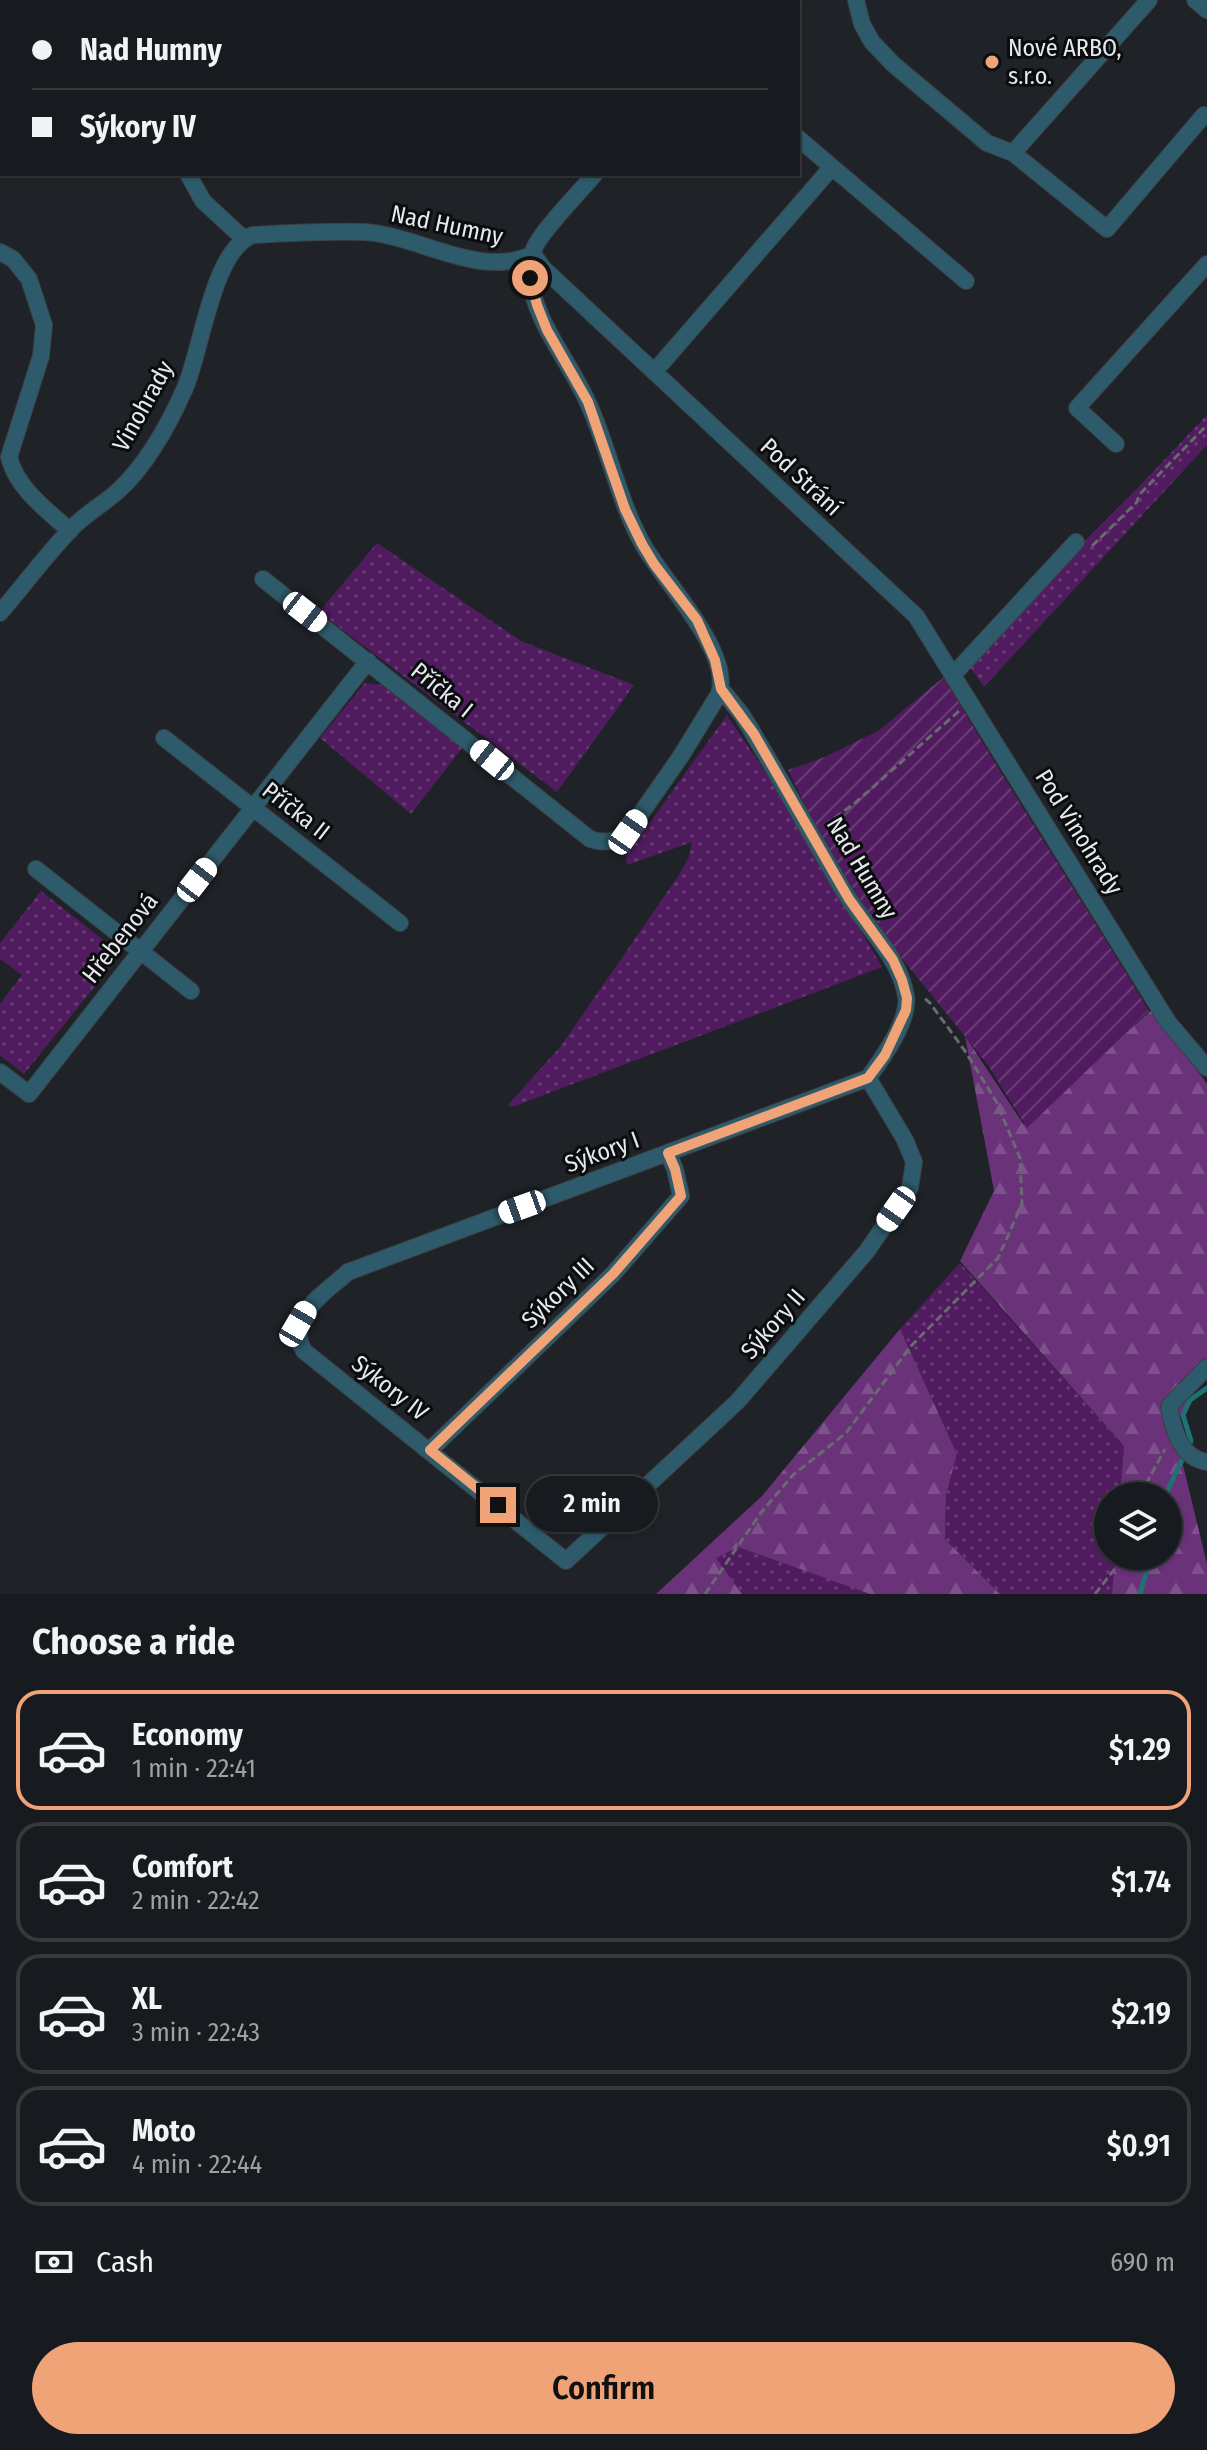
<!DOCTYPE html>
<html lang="en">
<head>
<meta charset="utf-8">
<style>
  :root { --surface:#171a1e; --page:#202327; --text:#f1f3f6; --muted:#9ea1a4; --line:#36383c; --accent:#efa377 }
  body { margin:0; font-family:"Fira Sans Condensed",sans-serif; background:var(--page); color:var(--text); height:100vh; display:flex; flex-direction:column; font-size:30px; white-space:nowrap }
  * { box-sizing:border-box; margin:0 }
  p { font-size:26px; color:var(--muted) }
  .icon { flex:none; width:44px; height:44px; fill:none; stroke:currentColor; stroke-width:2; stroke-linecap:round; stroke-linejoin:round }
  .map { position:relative; height:1594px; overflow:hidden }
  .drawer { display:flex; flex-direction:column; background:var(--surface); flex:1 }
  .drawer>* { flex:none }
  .hud { position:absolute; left:0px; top:0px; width:800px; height:176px; box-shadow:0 2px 6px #0004,0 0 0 2px var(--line); display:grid; align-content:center; height:176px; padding:0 32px; background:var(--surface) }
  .tools { position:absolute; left:1094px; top:1482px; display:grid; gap:16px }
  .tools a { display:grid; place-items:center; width:88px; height:88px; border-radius:50%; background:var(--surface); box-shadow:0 2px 6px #0004,0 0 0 2px var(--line); font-size:40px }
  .end { position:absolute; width:36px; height:36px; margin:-18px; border:10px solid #efa377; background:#111; box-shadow:0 0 0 4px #111 }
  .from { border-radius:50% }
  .bubble { position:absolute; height:56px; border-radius:28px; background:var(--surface); box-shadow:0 2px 6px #0004,0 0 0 2px var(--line); font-size:26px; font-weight:600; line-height:56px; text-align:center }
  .car { position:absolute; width:24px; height:48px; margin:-24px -12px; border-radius:10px; box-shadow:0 0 6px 2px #0007; background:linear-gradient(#fff 24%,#345 0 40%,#fff 0 76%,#345 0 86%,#fff 0) }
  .hud b { display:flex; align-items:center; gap:28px; height:76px; font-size:30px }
  .hud b+b { border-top:2px solid var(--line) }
  .hud i { width:20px; height:20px; background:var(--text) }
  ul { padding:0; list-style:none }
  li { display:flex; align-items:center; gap:24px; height:120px; margin:0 16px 12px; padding:0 16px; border:4px solid var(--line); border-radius:24px }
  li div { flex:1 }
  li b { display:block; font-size:30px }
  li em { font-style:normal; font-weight:600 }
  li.current { border-color:var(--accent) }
  li>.icon { width:72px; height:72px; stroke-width:1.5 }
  h2 { padding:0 32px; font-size:36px; line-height:96px }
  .pay { display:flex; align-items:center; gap:20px; height:88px; padding:0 32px; font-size:30px }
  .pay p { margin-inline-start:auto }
  .primary-button { display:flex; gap:16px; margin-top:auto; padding:16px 32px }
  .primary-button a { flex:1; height:92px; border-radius:48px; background:var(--accent); color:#111; font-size:32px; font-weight:600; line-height:92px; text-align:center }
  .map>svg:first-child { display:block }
  .grass { fill:url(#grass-dots) }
  .forest { fill:url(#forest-firs) }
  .garden { fill:url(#garden-furrows) }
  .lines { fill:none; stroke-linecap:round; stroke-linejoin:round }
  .stream { stroke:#1f7272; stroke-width:5 }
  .minor-casing { stroke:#3b3f44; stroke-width:18 }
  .path { stroke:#676b6f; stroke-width:3; stroke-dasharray:8 4; stroke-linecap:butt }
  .minor { stroke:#2e5b6c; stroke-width:16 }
  .route { stroke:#efa377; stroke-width:10 }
  .poi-dot { fill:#efa377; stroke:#0a0c0e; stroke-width:3 }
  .labels { text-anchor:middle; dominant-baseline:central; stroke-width:6; stroke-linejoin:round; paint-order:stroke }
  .poi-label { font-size:24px; fill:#e7e9ed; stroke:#0a0c0e; text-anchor:start }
  .street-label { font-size:24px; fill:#e7e9ed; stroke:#0a0c0e }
</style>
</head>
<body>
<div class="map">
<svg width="1207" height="1594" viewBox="0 0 1207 1594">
  <defs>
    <pattern id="grass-dots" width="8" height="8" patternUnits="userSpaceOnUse" patternTransform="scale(2)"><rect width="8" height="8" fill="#511c5f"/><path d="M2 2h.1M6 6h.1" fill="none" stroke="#6a3d76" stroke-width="1.8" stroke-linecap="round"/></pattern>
    <pattern id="forest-firs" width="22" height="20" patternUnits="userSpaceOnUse" patternTransform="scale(2)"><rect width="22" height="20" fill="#693279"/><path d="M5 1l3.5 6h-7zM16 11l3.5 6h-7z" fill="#7e508c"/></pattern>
    <pattern id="garden-furrows" width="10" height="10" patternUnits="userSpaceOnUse" patternTransform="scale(2)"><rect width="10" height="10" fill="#511c5f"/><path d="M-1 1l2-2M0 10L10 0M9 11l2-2" fill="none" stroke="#6a3d76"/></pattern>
  </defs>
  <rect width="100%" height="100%" fill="#1f2328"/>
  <!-- grass -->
  <path class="grass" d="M1207,415V445L984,687L965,660L1133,493Z
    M377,543L521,641L634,685L557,792L319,612Z
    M365,683L382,685L462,748L411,814L320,738Z
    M727,715L788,806L882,967L512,1107L508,1105L561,1046L679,875L689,857L692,842L709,836L627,865L626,856Z
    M41,891L121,954L24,1074L0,1055V1004L22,975L0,959V943Z
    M960,1263L1124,1446L1120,1496H1108V1556H1115L1112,1594H1000L945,1539L946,1495L957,1454L900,1329Z
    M738,1547L861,1590L870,1594H742L715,1558Z"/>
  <!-- forest -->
  <path class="forest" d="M1154,1008L1207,1084V1365L1174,1428L1207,1564V1594H1112L1115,1556H1168V1496H1120L1124,1446L960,1261L994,1191L965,1036L1024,1125Z
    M900,1329L957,1454L946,1495L945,1539L1000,1594H870L738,1547L716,1558L742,1594H656L762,1496Z"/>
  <!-- garden -->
  <path class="garden" d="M944,677C1009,790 1082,899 1149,1011L1027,1128L988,1065L879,930L819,833L788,770L825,757L878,731Z"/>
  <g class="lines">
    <!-- stream -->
    <path class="stream" d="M1165,1496L1191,1441L1183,1415L1190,1400L1207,1388
      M1140,1594L1151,1556"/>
    <defs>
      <path id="minor" d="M469,0L475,2
        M568,0L571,2
        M856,0L862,24L872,42L893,64L987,143L1013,153L1107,229L1204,115
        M1195,0L1207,10
        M500,2L502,0
        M586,2L588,0
        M0,13L2,14
        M798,138L966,281
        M1013,153L1149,0
        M188,174L203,201L243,238
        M0,252L13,259L29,279L44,325L41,356L9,457C17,489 46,509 70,531
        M533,254L543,268L916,616L1168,1022L1207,1068
        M654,372L832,167
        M1116,444L1077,408L1207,264
        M263,579L590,839C606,844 615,842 628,832L681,756L719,694C733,651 660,578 641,541C618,498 609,450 589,405C572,366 543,333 532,291C528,278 530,262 534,249C538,235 583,188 595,174
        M0,613C24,585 46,555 71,529C85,514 104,504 119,490C147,464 170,422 185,388C202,350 212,250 253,235C287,233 331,231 364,232C419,235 480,280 533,254
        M953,675L1076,542
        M721,689L742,715C779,775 811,836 847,896C867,928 900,958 906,996C910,1020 882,1059 868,1078
        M164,738L400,923
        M36,869L191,991
        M0,1072L29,1094L368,661
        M868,1078L905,1140L914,1162L910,1188L867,1251L738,1401L566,1561L304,1351C284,1317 325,1293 348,1272Z
        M1207,1367L1169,1406C1173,1429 1180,1458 1207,1462
        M430,1450L613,1274L681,1196L675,1169L668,1153"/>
    </defs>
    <!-- minor casing -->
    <use href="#minor" class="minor-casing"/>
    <!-- path -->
    <path class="path" d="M1092,546L1137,502L1139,495L1207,425
      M825,825L855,803L959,711
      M1143,1496L1147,1482L1165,1449
      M705,1594L760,1514L793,1475L846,1433L911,1346L998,1258L1022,1204L1020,1158L996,1101L965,1051L930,1003L922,996
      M1095,1594L1125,1556"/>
    <!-- minor -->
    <use href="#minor" class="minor"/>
  </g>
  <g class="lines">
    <!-- route -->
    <path class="route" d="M498,1505L430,1450L613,1274L681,1196L675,1169L668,1153L868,1078L885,1055L906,1010L907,998L902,980L893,960L849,899L754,734L721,689L715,660L697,620L654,564L642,544L625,509L588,402L547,330L537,305L530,278"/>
  </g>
  <!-- markers -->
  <circle class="poi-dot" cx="992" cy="62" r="8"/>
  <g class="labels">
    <!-- poi labels -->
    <g class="poi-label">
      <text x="1008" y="48">Nové ARBO,<tspan x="1008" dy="28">s.r.o.</tspan></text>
    </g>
    <!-- street labels -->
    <g class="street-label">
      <text transform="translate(447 225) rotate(12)">Nad Humny</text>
      <text transform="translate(143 406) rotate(-61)">Vinohrady</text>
      <text transform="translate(801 477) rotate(43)">Pod Strání</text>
      <text transform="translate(442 690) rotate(39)">Příčka I</text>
      <text transform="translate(296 811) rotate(38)">Příčka II</text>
      <text transform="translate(1079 832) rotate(58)">Pod Vinohrady</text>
      <text transform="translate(862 868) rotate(59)">Nad Humny</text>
      <text transform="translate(120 938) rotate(-52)">Hřebenová</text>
      <text transform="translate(602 1152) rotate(-20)">Sýkory I</text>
      <text transform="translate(558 1293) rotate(-44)">Sýkory III</text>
      <text transform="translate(773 1324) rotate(-49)">Sýkory II</text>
      <text transform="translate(390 1388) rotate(38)">Sýkory IV</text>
    </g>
  </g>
</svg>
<div class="tools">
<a><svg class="icon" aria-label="layers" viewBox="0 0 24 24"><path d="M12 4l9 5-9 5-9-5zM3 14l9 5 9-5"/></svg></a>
</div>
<i class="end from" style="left:530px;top:278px"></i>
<i class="end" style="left:498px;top:1505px"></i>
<div class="bubble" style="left:526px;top:1476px;width:132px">2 min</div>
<i class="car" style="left:305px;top:612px;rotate:128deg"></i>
<i class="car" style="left:492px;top:760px;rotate:309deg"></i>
<i class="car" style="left:628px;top:832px;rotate:35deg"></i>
<i class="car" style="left:197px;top:880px;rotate:38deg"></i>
<i class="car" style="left:522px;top:1207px;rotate:250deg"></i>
<i class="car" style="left:896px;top:1209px;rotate:215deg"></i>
<i class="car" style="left:298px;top:1324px;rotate:30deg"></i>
<div class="hud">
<b><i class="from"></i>Nad Humny</b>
<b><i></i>Sýkory IV</b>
</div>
</div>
<section class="drawer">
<h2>Choose a ride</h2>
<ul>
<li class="current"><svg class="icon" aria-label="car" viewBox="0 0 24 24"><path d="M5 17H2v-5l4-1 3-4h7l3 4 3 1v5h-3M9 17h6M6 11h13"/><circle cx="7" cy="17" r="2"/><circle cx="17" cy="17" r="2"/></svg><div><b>Economy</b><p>1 min · 22:41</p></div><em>$1.29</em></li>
<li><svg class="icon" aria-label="car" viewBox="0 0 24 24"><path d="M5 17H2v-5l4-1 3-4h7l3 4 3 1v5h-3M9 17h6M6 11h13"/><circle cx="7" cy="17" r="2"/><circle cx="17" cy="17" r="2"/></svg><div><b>Comfort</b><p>2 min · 22:42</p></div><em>$1.74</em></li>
<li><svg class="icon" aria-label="car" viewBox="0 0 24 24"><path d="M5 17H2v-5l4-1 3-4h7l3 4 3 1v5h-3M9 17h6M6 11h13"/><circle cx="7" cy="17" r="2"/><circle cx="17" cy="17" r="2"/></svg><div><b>XL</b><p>3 min · 22:43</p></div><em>$2.19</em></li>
<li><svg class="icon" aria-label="car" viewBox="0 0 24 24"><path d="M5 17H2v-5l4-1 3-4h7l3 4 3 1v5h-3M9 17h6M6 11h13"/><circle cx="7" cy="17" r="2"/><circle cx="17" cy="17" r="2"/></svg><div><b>Moto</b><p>4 min · 22:44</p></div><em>$0.91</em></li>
</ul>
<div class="pay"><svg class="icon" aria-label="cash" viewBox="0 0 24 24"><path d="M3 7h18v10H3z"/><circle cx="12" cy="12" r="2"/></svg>Cash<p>690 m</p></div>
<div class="primary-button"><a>Confirm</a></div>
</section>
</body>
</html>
